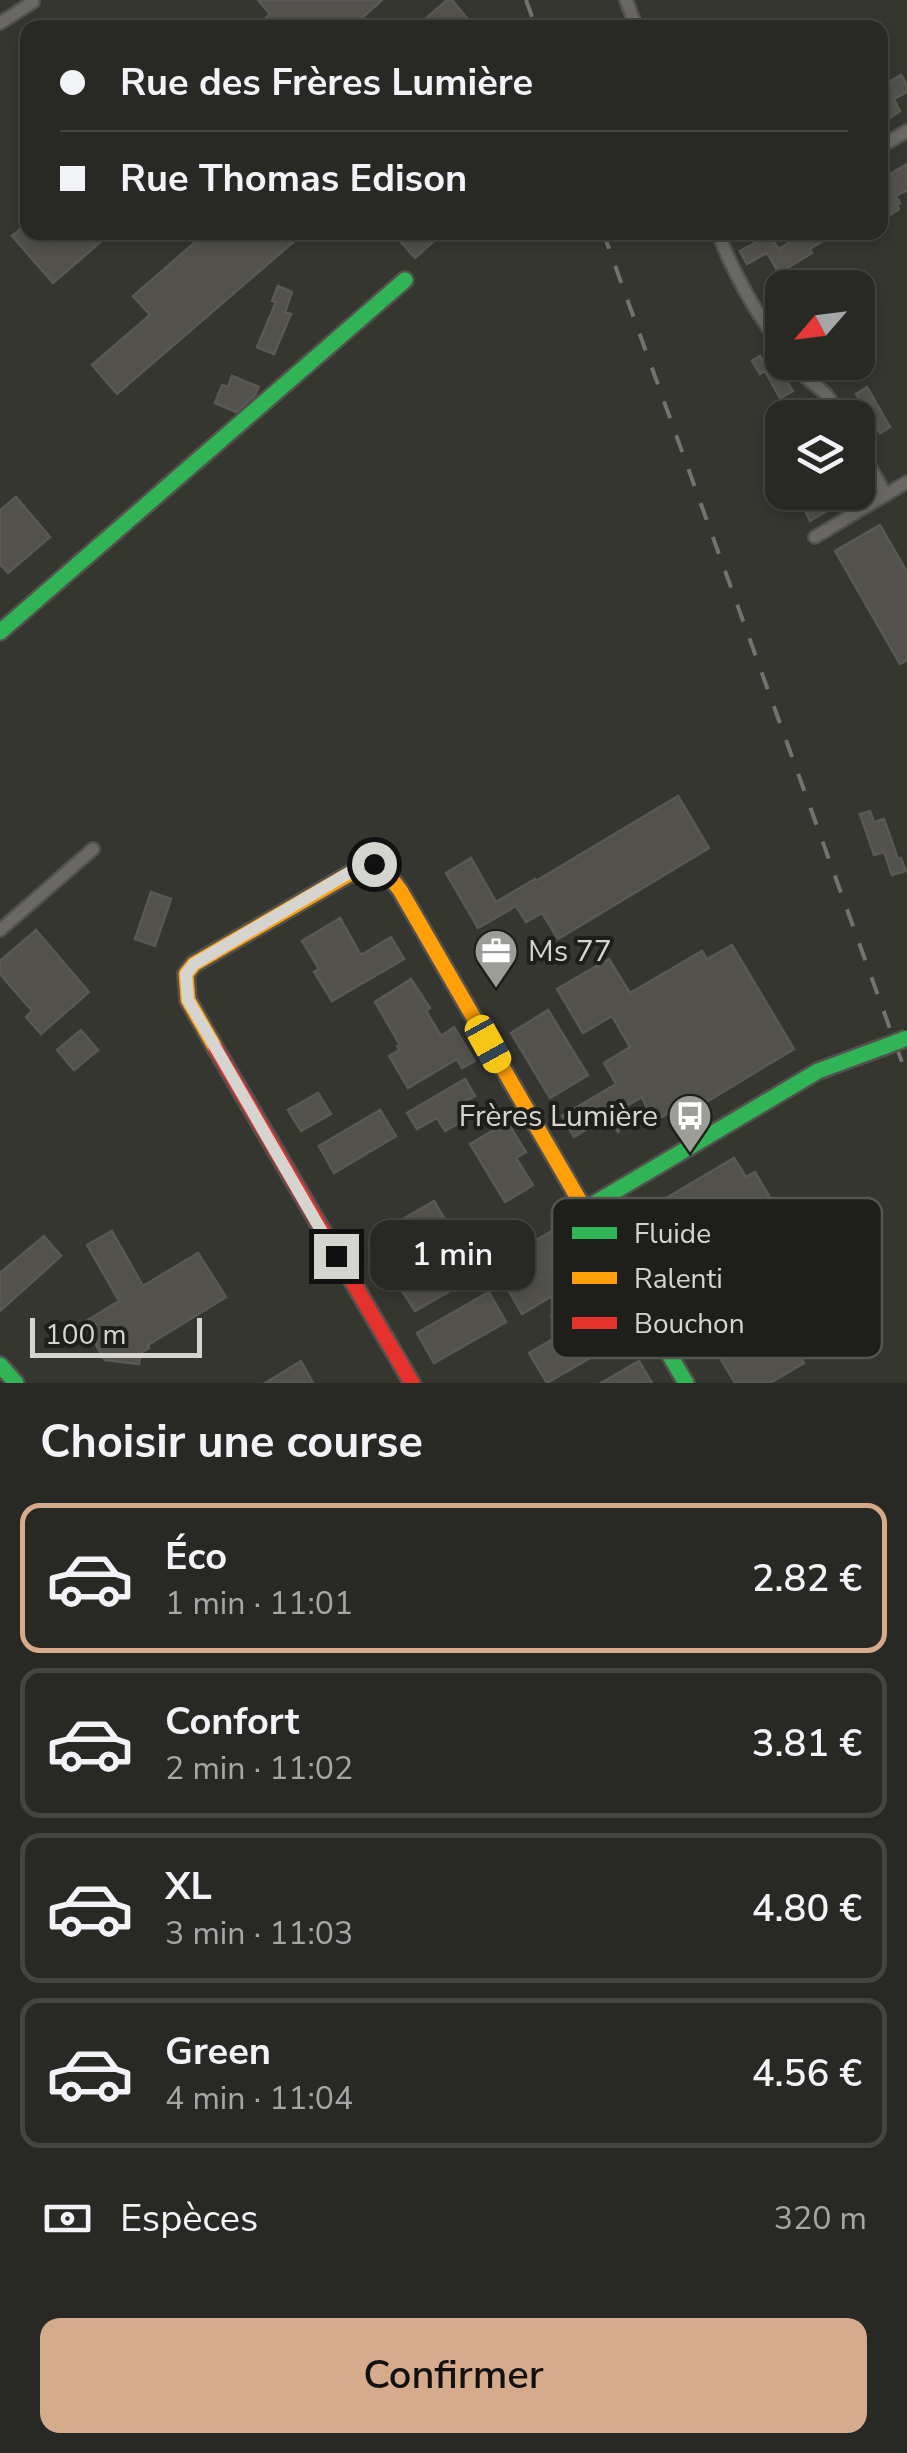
<!DOCTYPE html>
<html lang="fr">
<head>
<meta charset="utf-8">
<style>
  :root { --surface:#282825; --page:#30302d; --text:#f1f3f6; --muted:#a5a6a7; --line:#444442; --accent:#d6ab8b }
  body { margin:0; font-family:"Nunito Sans",sans-serif; background:var(--page); color:var(--text); height:100vh; display:flex; flex-direction:column; font-size:38px; white-space:nowrap }
  * { box-sizing:border-box; margin:0 }
  p { font-size:32px; color:var(--muted) }
  .icon { flex:none; width:55px; height:55px; fill:none; stroke:currentColor; stroke-width:2; stroke-linecap:round; stroke-linejoin:round }
  .map { position:relative; height:1383px; overflow:hidden }
  .details { display:flex; flex-direction:column; background:var(--surface); flex:1 }
  .details>* { flex:none }
  .banner { position:absolute; left:20px; top:20px; width:868px; height:220px; border-radius:20px; box-shadow:0 5px 15px #0003,0 0 0 2px var(--line); display:grid; align-content:center; height:220px; padding:0 40px; background:var(--surface) }
  .needle { width:65px; rotate:242deg }
  .tools { position:absolute; left:765px; top:270px; display:grid; gap:20px }
  .tools a { display:grid; place-items:center; width:110px; height:110px; border-radius:20px; background:var(--surface); box-shadow:0 5px 15px #0003,0 0 0 2px var(--line); font-size:50px }
  .scale { position:absolute; left:30px; bottom:25px; width:172px; box-sizing:border-box; padding-left:10px; border:5px solid #d5d4cf; border-top:0; font-size:28px; line-height:35px; white-space:nowrap; color:#d5d4cf; -webkit-text-stroke:8px #1e1e1a; paint-order:stroke }
  .end { position:absolute; width:45px; height:45px; margin:-22px; border:12px solid #d5d4cf; background:#111; box-shadow:0 0 0 5px #111 }
  .from { border-radius:50% }
  .bubble { position:absolute; height:70px; border-radius:20px; background:var(--surface); box-shadow:0 5px 15px #0003,0 0 0 2px var(--line); font-size:32px; font-weight:600; line-height:70px; text-align:center }
  .car { position:absolute; width:30px; height:60px; margin:-30px -15px; border-radius:12px; box-shadow:0 0 8px 2px #0007; background:linear-gradient(#f5c518 24%,#345 0 40%,#f5c518 0 76%,#345 0 86%,#f5c518 0) }
  .banner b { display:flex; align-items:center; gap:35px; height:95px; font-size:38px }
  .banner b+b { border-top:2px solid var(--line) }
  .banner i { width:25px; height:25px; background:var(--text) }
  ul { padding:0; list-style:none }
  li { display:flex; align-items:center; gap:30px; height:150px; margin:0 20px 15px; padding:0 20px; border:5px solid var(--line); border-radius:20px }
  li div { flex:1 }
  li b { display:block; font-size:38px }
  li em { font-style:normal; font-weight:600 }
  li.active { border-color:var(--accent) }
  li>.icon { width:90px; height:90px; stroke-width:1.5 }
  h2 { padding:0 40px; font-size:45px; line-height:120px }
  .pay { display:flex; align-items:center; gap:25px; height:110px; padding:0 40px; font-size:38px }
  .pay p { margin-inline-start:auto }
  .primary-button { display:flex; gap:20px; margin-top:auto; padding:20px 40px }
  .primary-button a { flex:1; height:115px; border-radius:20px; background:var(--accent); color:#111; font-size:40px; font-weight:600; line-height:115px; text-align:center }
  .map>svg:first-child { display:block }
  .building { fill:#52514c; stroke:#595854; stroke-width:2.5 }
  .lines { fill:none; stroke-linecap:round; stroke-linejoin:round }
  .street-casing { stroke:#52514d; stroke-width:16 }
  .fast-casing { stroke:#52514d; stroke-width:20 }
  .slow-casing { stroke:#52514d; stroke-width:20 }
  .jam-casing { stroke:#52514d; stroke-width:20 }
  .street { stroke:#696865; stroke-width:11 }
  .fast { stroke:#30b455; stroke-width:15 }
  .slow { stroke:#ff9f0a; stroke-width:15 }
  .jam { stroke:#e5322d; stroke-width:15 }
  .rail { stroke:#72726e; stroke-width:4; stroke-dasharray:18 18; stroke-linecap:butt }
  .fast-bridge-casing { stroke:#52514d; stroke-width:20; stroke-linecap:butt }
  .fast-bridge { stroke:#30b455; stroke-width:15 }
  .route { stroke:#d5d4cf; stroke-width:12 }
  .labels { text-anchor:middle; dominant-baseline:central; stroke-width:8; stroke-linejoin:round; paint-order:stroke }
  .poi-label { font-size:30px; fill:#d5d4cf; stroke:#1e1e1a; text-anchor:start }
  .key { fill:#1e1e1a; stroke:#555550; stroke-width:2.5 }
  .key-label { font-size:28px; fill:#d5d4cf }
</style>
</head>
<body>
<div class="map">
<svg width="907" height="1383" viewBox="0 0 907 1383">
  <rect width="100%" height="100%" fill="#363631"/>
  <!-- building -->
  <path class="building" d="M258,0H382L351,28H255L270,14Z
    M447,0H452L475,28H415Z
    M901,75L907,85V92L894,99L900,111L888,119L884,113L880,115V87Z
    M907,164V190L896,196L900,203L897,205L899,209L890,215L887,211L883,214L880,208V180Z
    M28,223V232H112L53,283L12,236Z
    M207,232H305L117,394L92,365L150,315L133,296Z
    M392,232H444L415,258Z
    M806,232H838L810,249L812,253L787,268L798,288H788L767,253L747,264L740,251L764,238L766,242L770,240L772,243L774,242L779,249Z
    M278,286L292,292L285,312L291,314L274,354L257,347L276,302L272,301Z
    M760,356L762,360L769,356L793,391L780,398L765,371L760,374L752,361Z
    M232,376L259,387L255,395L236,412L215,403L222,385L228,387Z
    M867,387L890,427L880,433L856,394Z
    M828,492H841L845,500L810,521L803,506Z
    M16,497L50,537L8,573L0,564V510Z
    M880,525L907,572V660L900,664L835,551Z
    M678,796L709,848L558,939L542,913L526,922L516,906L478,928L446,873L471,858L496,902L535,879L536,881Z
    M870,811L874,822L884,819L898,859L901,858L906,871L892,875L884,852L874,855L860,814Z
    M151,892L171,899L155,946L135,939Z
    M340,918L361,955L391,937L404,959L332,1001L314,972L319,969L302,941Z
    M36,930L89,992L41,1034L26,1017L32,1011L0,974V961Z
    M732,945L794,1049L675,1121L669,1113L653,1122L642,1097L613,1114L619,1131L618,1132L606,1117L574,1137L562,1116L616,1084L604,1063L630,1047L612,1016L583,1033L557,989L609,959L630,993L702,951L707,959Z
    M411,979L430,1008L426,1011L441,1036L454,1027L475,1061L462,1068L457,1059L408,1088L389,1056L399,1050L397,1046L400,1045L375,1002Z
    M548,1010L588,1075L550,1098L511,1033Z
    M81,1030L98,1050L74,1070L57,1050Z
    M465,1079L475,1096L467,1100L475,1114L445,1131L437,1118L417,1129L407,1113Z
    M318,1093L331,1114L301,1131L288,1110Z
    M380,1110L396,1136L334,1173L319,1146Z
    M509,1125L526,1152L516,1158L533,1185L505,1202L470,1144L499,1127L501,1130Z
    M734,1158L746,1177L755,1172L790,1232L700,1284L665,1225L674,1219L663,1200Z
    M434,1201L478,1275L415,1311L394,1278L403,1272L381,1232Z
    M562,1225L590,1273L522,1314L494,1265Z
    M112,1231L143,1286L198,1253L226,1297L148,1345L149,1348L141,1353L139,1364L105,1360L83,1323L119,1301L87,1245Z
    M44,1236L61,1256L0,1311V1273Z
    M760,1289L804,1363L770,1383H735L700,1325Z
    M593,1291L621,1340L547,1383L529,1353L562,1334L551,1316Z
    M489,1292L506,1322L434,1363L417,1333Z
    M301,1361L313,1383H265L280,1374Z
    M639,1361L652,1383H601Z"/>
  <g class="lines">
    <defs>
      <path id="street" d="M626,0L637,28
        M0,23L33,2
        M880,147L907,131
        M718,232C731,269 757,316 782,346
        M793,362L798,371L826,394L843,418
        M858,446L886,495
        M815,537L907,482
        M0,930L93,849"/>
      <path id="fast" d="M0,632L405,280
        M585,1209L818,1071L886,1046
        M597,1231L686,1383
        M0,1365L16,1383"/>
      <path id="slow" d="M216,1049L188,1000L186,974L194,964L365,865C382,866 390,877 400,890L597,1231"/>
      <path id="jam" d="M216,1049L412,1383"/>
    </defs>
    <!-- street casing -->
    <use href="#street" class="street-casing"/>
    <!-- fast casing -->
    <use href="#fast" class="fast-casing"/>
    <!-- slow casing -->
    <use href="#slow" class="slow-casing"/>
    <!-- jam casing -->
    <use href="#jam" class="jam-casing"/>
    <!-- street -->
    <use href="#street" class="street"/>
    <!-- fast -->
    <use href="#fast" class="fast"/>
    <!-- slow -->
    <use href="#slow" class="slow"/>
    <!-- jam -->
    <use href="#jam" class="jam"/>
    <!-- rail -->
    <path class="rail" d="M526,0L536,28
      M603,232L907,1076"/>
    <defs>
      <path id="fast-bridge" d="M886,1046L907,1038"/>
    </defs>
    <!-- fast-bridge casing -->
    <use href="#fast-bridge" class="fast-bridge-casing"/>
    <!-- fast-bridge -->
    <use href="#fast-bridge" class="fast-bridge"/>
  </g>
  <g class="lines">
    <!-- route -->
    <path class="route" d="M336,1256L188,1000L186,974L194,964L347,874L365,864H374"/>
  </g>
  <!-- icons -->
  <defs>
    <symbol id="office-pin" viewBox="-11 -11 22 30"><path d="M0 17L-7.5 6A9.5 9.5 0 1 1 7.5 6Z" fill="#9d9d98" stroke="#1e1e1a"/><path d="M-6-3h4V-5.5h4V-3h4V5H-6ZM-1-4.5V-3h2v-1.5ZM-6 0V1H6V0Z" fill="#fff"/></symbol>
    <symbol id="bus-pin" viewBox="-11 -11 22 30"><path d="M0 17L-7.5 6A9.5 9.5 0 1 1 7.5 6Z" fill="#9d9d98" stroke="#1e1e1a"/><path d="M-5-6H5V4H4V6H2V4H-2V6H-4V4H-5ZM-3.5-4V0h7V-4ZM-3.5 1.2v1.5H-2V1.2ZM2 1.2v1.5H3.5V1.2Z" fill="#fff"/></symbol>
  </defs>
  <g fill-rule="evenodd">
    <use href="#office-pin" x="471" y="926" width="50" height="68"/>
    <use href="#bus-pin" x="665" y="1091" width="50" height="68"/>
  </g>
  <g class="labels">
    <!-- poi labels -->
    <g class="poi-label">
      <text x="528" y="951">Ms 77</text>
      <text x="658" y="1116" text-anchor="end">Frères Lumière</text>
    </g>
  </g>
  <!-- legend -->
  <rect x="552" y="1198" width="330" height="160" rx="15" class="key"/>
  <rect x="572" y="1227" width="45" height="12" fill="#30b455"/>
  <rect x="572" y="1272" width="45" height="12" fill="#ff9f0a"/>
  <rect x="572" y="1317" width="45" height="12" fill="#e5322d"/>
  <g class="key-label">
    <text x="634" y="1243">Fluide</text>
    <text x="634" y="1288">Ralenti</text>
    <text x="634" y="1333">Bouchon</text>
  </g>
</svg>
<div class="tools">
<a><svg class="needle" viewBox="-14 -14 28 28"><path d="M0-13l5 13h-10z" fill="#e53935"/><path d="M0 13l5-13h-10z" fill="#a5a6a7"/></svg></a>
<a><svg class="icon" aria-label="layers" viewBox="0 0 24 24"><path d="M12 4l9 5-9 5-9-5zM3 14l9 5 9-5"/></svg></a>
</div>
<div class="scale">100 m</div>
<i class="end from" style="left:374px;top:864px"></i>
<i class="end" style="left:336px;top:1256px"></i>
<div class="bubble" style="left:370px;top:1220px;width:165px">1 min</div>
<i class="car" style="left:488px;top:1044px;rotate:151deg"></i>
<div class="banner">
<b><i class="from"></i>Rue des Frères Lumière</b>
<b><i></i>Rue Thomas Edison</b>
</div>
</div>
<section class="details">
<h2>Choisir une course</h2>
<ul>
<li class="active"><svg class="icon" aria-label="car" viewBox="0 0 24 24"><path d="M5 17H2v-5l4-1 3-4h7l3 4 3 1v5h-3M9 17h6M6 11h13"/><circle cx="7" cy="17" r="2"/><circle cx="17" cy="17" r="2"/></svg><div><b>Éco</b><p>1 min · 11:01</p></div><em>2.82 €</em></li>
<li><svg class="icon" aria-label="car" viewBox="0 0 24 24"><path d="M5 17H2v-5l4-1 3-4h7l3 4 3 1v5h-3M9 17h6M6 11h13"/><circle cx="7" cy="17" r="2"/><circle cx="17" cy="17" r="2"/></svg><div><b>Confort</b><p>2 min · 11:02</p></div><em>3.81 €</em></li>
<li><svg class="icon" aria-label="car" viewBox="0 0 24 24"><path d="M5 17H2v-5l4-1 3-4h7l3 4 3 1v5h-3M9 17h6M6 11h13"/><circle cx="7" cy="17" r="2"/><circle cx="17" cy="17" r="2"/></svg><div><b>XL</b><p>3 min · 11:03</p></div><em>4.80 €</em></li>
<li><svg class="icon" aria-label="car" viewBox="0 0 24 24"><path d="M5 17H2v-5l4-1 3-4h7l3 4 3 1v5h-3M9 17h6M6 11h13"/><circle cx="7" cy="17" r="2"/><circle cx="17" cy="17" r="2"/></svg><div><b>Green</b><p>4 min · 11:04</p></div><em>4.56 €</em></li>
</ul>
<div class="pay"><svg class="icon" aria-label="cash" viewBox="0 0 24 24"><path d="M3 7h18v10H3z"/><circle cx="12" cy="12" r="2"/></svg>Espèces<p>320 m</p></div>
<div class="primary-button"><a>Confirmer</a></div>
</section>
</body>
</html>
